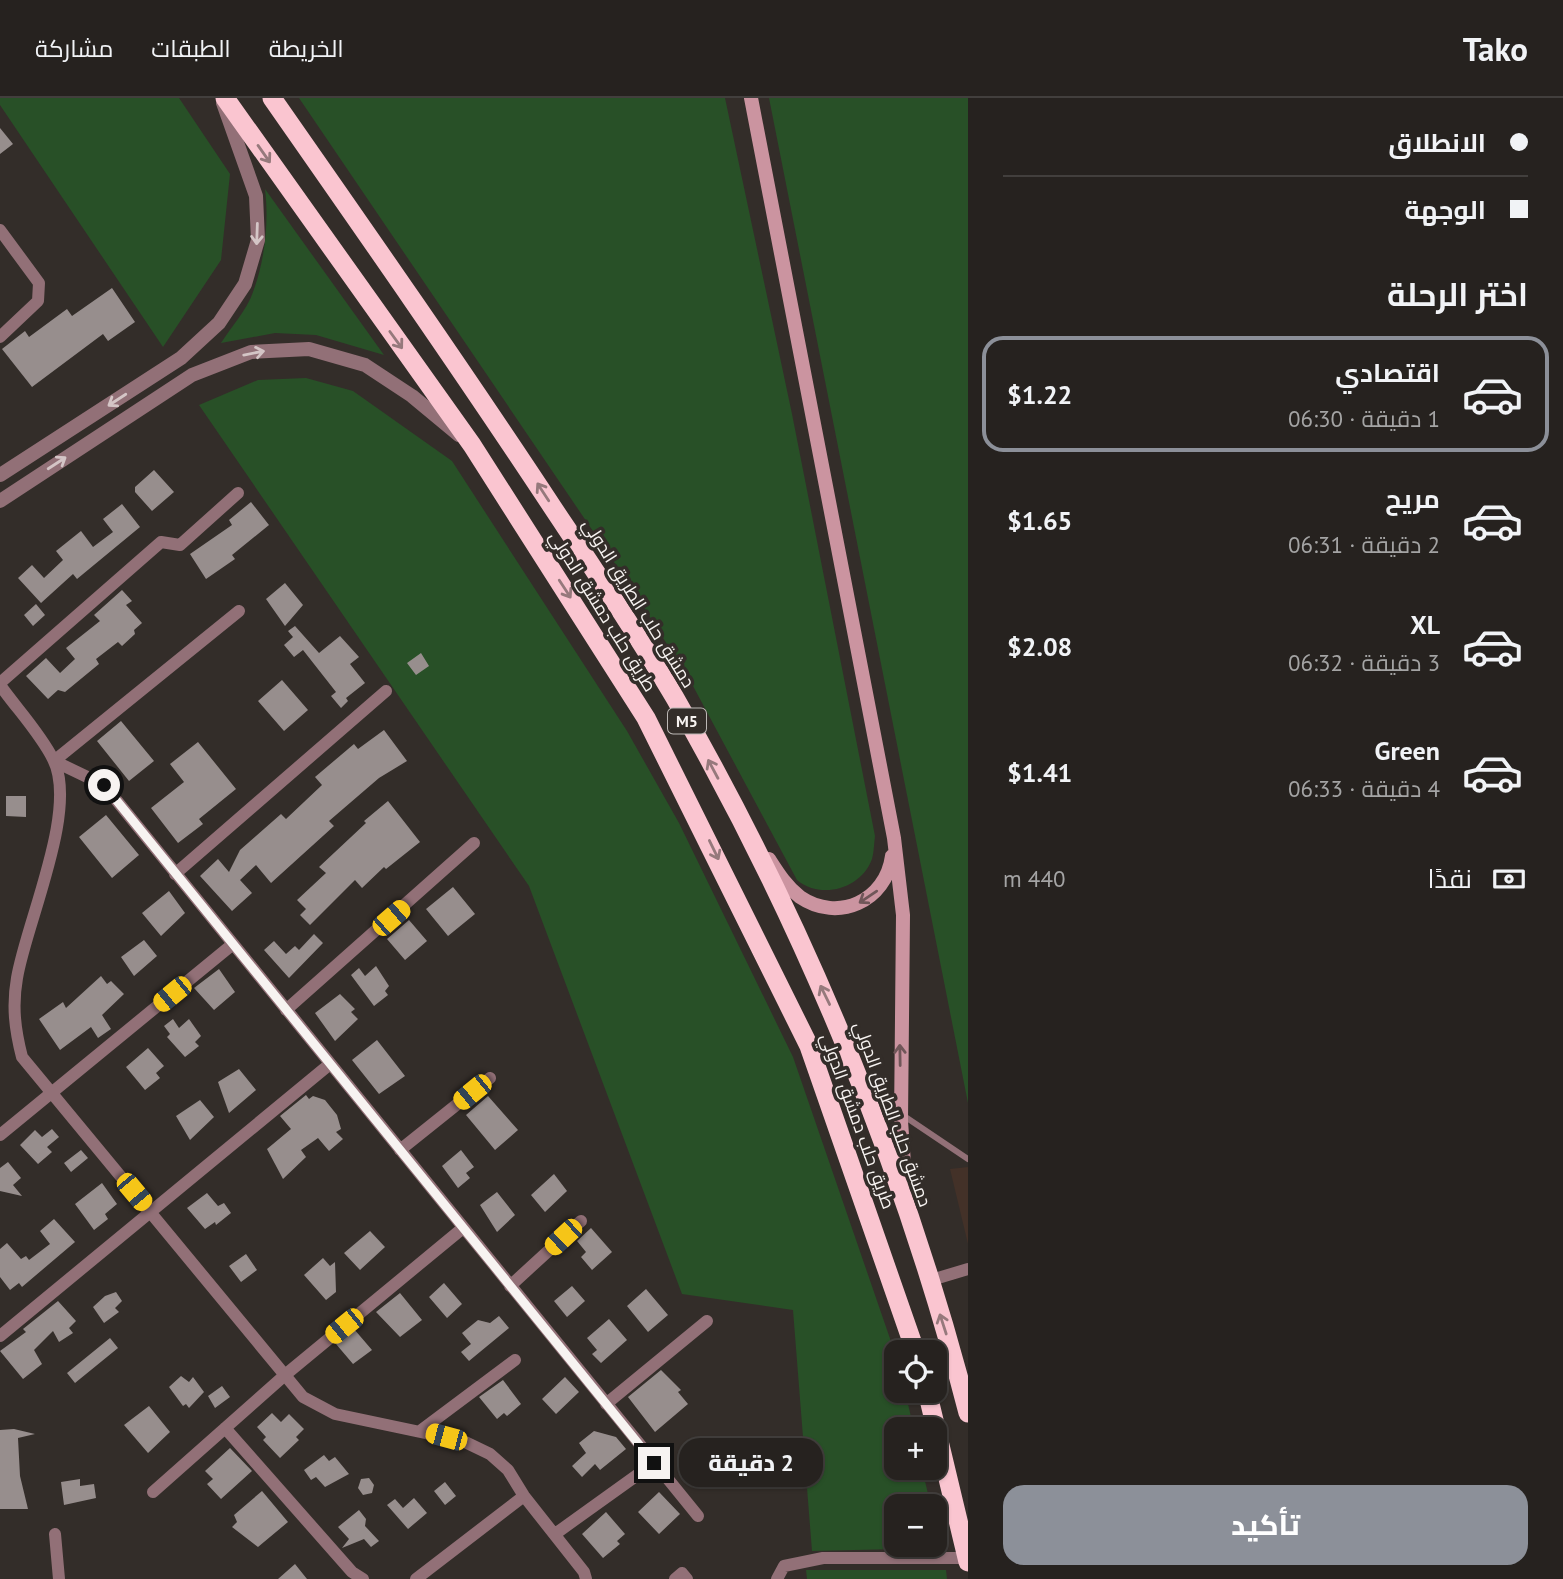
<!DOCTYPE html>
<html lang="ar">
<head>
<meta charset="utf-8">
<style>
  :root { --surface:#26221f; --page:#2e2a28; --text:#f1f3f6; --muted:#a4a4a4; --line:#423f3d; --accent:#8c9099 }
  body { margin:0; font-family:"PT Sans",Cairo,sans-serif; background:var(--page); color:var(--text); direction:rtl; height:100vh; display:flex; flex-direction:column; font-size:26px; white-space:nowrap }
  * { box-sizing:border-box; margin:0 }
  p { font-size:23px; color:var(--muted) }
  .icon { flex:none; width:38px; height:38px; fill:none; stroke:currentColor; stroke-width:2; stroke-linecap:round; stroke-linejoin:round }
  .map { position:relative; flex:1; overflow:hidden; direction:ltr }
  .panel { display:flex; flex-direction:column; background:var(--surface); width:595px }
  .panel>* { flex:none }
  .banner { display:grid; align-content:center; height:154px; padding:0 35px; background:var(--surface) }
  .fabs { position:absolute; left:884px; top:1242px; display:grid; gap:14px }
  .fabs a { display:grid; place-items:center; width:63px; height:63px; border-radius:14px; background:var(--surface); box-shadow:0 2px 5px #0004,0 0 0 2px var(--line); font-size:35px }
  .end { position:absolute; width:32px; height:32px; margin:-16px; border:9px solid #f7f3f1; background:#111; box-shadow:0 0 0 4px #111 }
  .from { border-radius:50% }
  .bubble { position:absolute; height:49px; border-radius:21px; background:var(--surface); box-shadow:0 2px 5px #0004,0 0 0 2px var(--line); font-size:23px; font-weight:800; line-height:49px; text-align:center; direction:rtl }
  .car { position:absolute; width:21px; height:42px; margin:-21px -10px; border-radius:9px; box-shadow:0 0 5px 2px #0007; background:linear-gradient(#f5c518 24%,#345 0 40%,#f5c518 0 76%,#345 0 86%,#f5c518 0) }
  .banner b { display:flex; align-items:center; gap:24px; height:66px; font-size:26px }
  .banner b+b { border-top:2px solid var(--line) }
  .banner i { width:18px; height:18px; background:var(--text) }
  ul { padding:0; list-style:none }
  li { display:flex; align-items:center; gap:21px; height:116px; margin:0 14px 10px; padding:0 21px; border:4px solid transparent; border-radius:21px }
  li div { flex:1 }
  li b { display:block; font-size:26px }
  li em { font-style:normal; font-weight:800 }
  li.active { border-color:var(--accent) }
  li>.icon { width:63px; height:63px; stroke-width:1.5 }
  h2 { padding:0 35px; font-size:32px; line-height:84px }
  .pay { display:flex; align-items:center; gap:18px; height:77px; padding:0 35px; font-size:26px }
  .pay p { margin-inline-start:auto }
  .cta { display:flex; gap:14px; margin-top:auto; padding:14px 35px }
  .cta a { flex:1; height:80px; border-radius:21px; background:var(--accent); color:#fff; font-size:28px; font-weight:800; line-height:80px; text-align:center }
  header { display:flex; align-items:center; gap:42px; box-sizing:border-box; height:98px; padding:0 35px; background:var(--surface); border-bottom:2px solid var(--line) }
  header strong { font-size:33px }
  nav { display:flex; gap:38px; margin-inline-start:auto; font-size:24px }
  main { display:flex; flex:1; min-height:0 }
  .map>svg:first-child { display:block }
  .industrial { fill:#433128 }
  .green { fill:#285027 }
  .building { fill:#978e8d }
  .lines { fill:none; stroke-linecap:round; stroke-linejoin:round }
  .service { stroke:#927077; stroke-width:6 }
  .minor { stroke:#927077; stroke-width:12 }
  .tertiary { stroke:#927077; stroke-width:14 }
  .secondary { stroke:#cb94a0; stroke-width:14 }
  .trunk { stroke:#fac5d0; stroke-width:19 }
  .oneway { stroke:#96797c }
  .oneway2 { stroke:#d4c5c6 }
  .oneway3 { stroke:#705659 }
  .route { stroke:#f7f3f1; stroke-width:9 }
  .labels { text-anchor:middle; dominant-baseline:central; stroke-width:7; stroke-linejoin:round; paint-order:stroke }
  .shield { fill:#332d29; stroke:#bcb8b5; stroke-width:2 }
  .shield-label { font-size:16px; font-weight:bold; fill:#f7f3f1 }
  .street-label { font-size:18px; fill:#f7f3f1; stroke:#332d29 }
</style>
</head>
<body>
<header>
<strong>Tako</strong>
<nav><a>الخريطة</a><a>الطبقات</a><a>مشاركة</a></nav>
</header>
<main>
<section class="panel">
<div class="banner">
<b><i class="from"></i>الانطلاق</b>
<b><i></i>الوجهة</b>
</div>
<h2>اختر الرحلة</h2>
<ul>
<li class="active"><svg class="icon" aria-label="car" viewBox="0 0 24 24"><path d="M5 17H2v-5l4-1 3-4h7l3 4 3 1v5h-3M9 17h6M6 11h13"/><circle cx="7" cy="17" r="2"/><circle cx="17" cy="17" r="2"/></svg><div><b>اقتصادي</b><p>1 دقيقة · 06:30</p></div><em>$1.22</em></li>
<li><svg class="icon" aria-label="car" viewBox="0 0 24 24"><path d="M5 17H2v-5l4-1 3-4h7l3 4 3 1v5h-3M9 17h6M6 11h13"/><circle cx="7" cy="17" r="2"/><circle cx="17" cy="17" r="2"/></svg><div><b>مريح</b><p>2 دقيقة · 06:31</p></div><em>$1.65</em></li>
<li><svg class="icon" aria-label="car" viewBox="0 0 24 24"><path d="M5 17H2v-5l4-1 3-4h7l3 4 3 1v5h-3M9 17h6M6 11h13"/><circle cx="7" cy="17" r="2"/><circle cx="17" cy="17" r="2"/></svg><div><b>XL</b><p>3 دقيقة · 06:32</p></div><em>$2.08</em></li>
<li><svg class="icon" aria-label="car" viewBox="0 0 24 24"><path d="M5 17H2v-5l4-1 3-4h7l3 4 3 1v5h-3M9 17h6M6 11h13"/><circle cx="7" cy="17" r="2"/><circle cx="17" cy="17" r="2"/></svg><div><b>Green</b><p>4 دقيقة · 06:33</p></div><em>$1.41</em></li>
</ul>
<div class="pay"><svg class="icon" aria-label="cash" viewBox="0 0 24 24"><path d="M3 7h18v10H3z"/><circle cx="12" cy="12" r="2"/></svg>نقدًا<p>440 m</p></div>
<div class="cta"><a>تأكيد</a></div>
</section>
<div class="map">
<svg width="968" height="1481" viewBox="0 0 968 1481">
  <rect width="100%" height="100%" fill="#332d29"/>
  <!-- industrial -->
  <path class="industrial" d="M968,1069V1146L950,1071Z"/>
  <!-- green -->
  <path class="green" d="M0,0H179L230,76L221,162L163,249L0,7Z
    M299,0H725L792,316L875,738C874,745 874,754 872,761C861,791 821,802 797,782L693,588L635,495Z
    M769,0H968V1005Z
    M265,91L384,257L316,237L275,235L221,245C231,229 247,212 253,194C265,162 269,124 265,91Z
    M306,280L353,293L452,363L627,633L679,725L793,959L896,1258V1293H905L914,1332H896V1370H922L931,1409H896V1447H934L935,1426L940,1450L812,1453L793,1212L682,1196L529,788L199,307L258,282Z
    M806,1472H946L947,1481H807Z"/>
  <!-- building -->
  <path class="building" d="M0,30L13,46L0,56Z
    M112,190L135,224L108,243L103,236L32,289L2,251L25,233L29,239L67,211L72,218Z
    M154,372L174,394L152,413L135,394V389Z
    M251,404L269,427L232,457L235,461L206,481L190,456L232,427L229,422Z
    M122,406L140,429L77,481L73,476L41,505L18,480L32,467L44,480L63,462L56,453L81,433L93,449L113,434L103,421Z
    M285,485L303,507L285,528L266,501Z
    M122,492L132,503L126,507L142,525L134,532L135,536L122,548L118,544L96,561L99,566L65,594L58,592L48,601L26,578L46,560L60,575L75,561L66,550L100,523L94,517Z
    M36,506L45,517L33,528L24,517Z
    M295,528L319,555L340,538L359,559L350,566L365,585L346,600L348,603L341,610L331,598L336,594L303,552L294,559L284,547L293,539L288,533Z
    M421,555L429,568L416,577L407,565Z
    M282,582L308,612L284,633L258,603Z
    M121,623L154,663L129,683L97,643Z
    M384,632L407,663L379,680L329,723L334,728L271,785L256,767L240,782L252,795L232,813L200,778L218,761L229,774L240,752L281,716L286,721L322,687L315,679L354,646L358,651Z
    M198,644L236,691L199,721L203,726L178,745L151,710L184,684L170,666Z
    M6,698H26V719L6,718Z
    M388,703L420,744L386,771L384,769L362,790L355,782L310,827L300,817L306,811L297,802L326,775L319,769L366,725L364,723Z
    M106,717L139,757L112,780L79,739Z
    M453,789L475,816L448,838L426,811Z
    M169,793L185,815L161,838L142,815Z
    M409,822L427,843L405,862L387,841Z
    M314,836L323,845L289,880L264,852L274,843L286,856L295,848L299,852Z
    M144,842L157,858L134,878L121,859Z
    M376,868L389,888L385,893L388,897L374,908L351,877L359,870L365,878Z
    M219,871L235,894L214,912L194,890Z
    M101,878L107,886L111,883L124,896L102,917L111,931L98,940L91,929L60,952L39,921L63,904L66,910Z
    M340,896L355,911L351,914L358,921L335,943L315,915Z
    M173,921L179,930L189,921L201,938L195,944L199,948L185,959L167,939L170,936L164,928Z
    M377,942L405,978L379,996L352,962Z
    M148,950L164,968L156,975L160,980L145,992L126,969Z
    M239,971L256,992L229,1015L218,984Z
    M306,997L309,1001L313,998L325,1002L337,1017L341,1031L336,1034L343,1041L329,1053L318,1040L301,1052L306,1059L283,1081L267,1051L291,1031L280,1018Z
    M488,998L518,1032L495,1052L466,1017Z
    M200,1002L214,1019L190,1042L176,1018Z
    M52,1031L59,1039L47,1049L52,1054L38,1066L20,1047L35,1032L42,1039Z
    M81,1052L88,1060L71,1074L64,1065Z
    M461,1052L474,1069L466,1075L470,1080L458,1090L442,1068Z
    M8,1064L21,1080L13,1087L22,1098L0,1093V1070Z
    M554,1076L567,1093L545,1114L531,1097Z
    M102,1085L117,1106L105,1116L108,1121L94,1132L75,1106Z
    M497,1094L515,1117L497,1134L480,1107Z
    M207,1095L218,1108L224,1105L231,1115L216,1127L215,1124L205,1131L187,1110Z
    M54,1121L75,1144L22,1189L19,1185L10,1192L0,1179V1151L7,1145L21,1161L26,1158L29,1162L50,1146L40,1133Z
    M591,1130L612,1154L592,1172L581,1159L586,1154L577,1143Z
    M370,1133L385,1149L360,1172L344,1155Z
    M246,1156L257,1172L241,1184L229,1168Z
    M323,1160L330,1168L335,1164L336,1194L326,1202L304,1177Z
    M444,1185L462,1206L447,1220L429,1199Z
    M572,1188L585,1203L567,1219L554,1203Z
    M646,1191L668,1217L648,1234L627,1208Z
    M116,1194L122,1203L115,1210L119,1214L104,1225L93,1209L105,1198Z
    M400,1195L422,1222L400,1239L376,1214Z
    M58,1203L76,1223L69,1230L73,1235L59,1244L53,1233L34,1252L42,1266L23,1281L0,1253L26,1234L23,1231Z
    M499,1218L509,1230L469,1263L461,1254L471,1246L462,1235L478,1222L490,1225Z
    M609,1221L627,1242L601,1265L592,1256L597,1252L587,1240Z
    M354,1231L372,1252L353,1266L336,1246Z
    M110,1240L118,1250L75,1285L67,1275Z
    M661,1272L681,1292L678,1294L688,1306L655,1334L628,1299Z
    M181,1278L189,1284L193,1279L204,1294L189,1310L186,1306L183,1308L169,1289Z
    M565,1279L579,1294L556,1316L542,1301Z
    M503,1282L521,1306L507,1318L504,1315L497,1321L479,1299Z
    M222,1288L230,1299L215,1310L208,1298Z
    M149,1308L170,1334L148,1355L124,1327Z
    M272,1315L281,1324L289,1316L304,1331L296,1339L299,1342L280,1360L263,1342L266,1339L257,1329Z
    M14,1331L35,1336L18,1340L20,1378L28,1411H0V1332Z
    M594,1333L616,1339L626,1351L600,1372L595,1366L582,1379L572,1368L586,1355L579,1345Z
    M230,1350L252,1373L221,1401L207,1386L213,1381L205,1373Z
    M705,1354L713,1364L697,1378L689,1368Z
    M324,1357L329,1363L335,1359L349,1376L325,1389L316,1379L311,1382L304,1372Z
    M369,1380L374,1387L372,1395L363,1397L358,1390L361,1381Z
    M80,1381V1388L94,1386L96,1400L64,1407L61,1384Z
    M445,1384L456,1398L445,1407L434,1393Z
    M262,1393L288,1424L258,1449L232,1429L237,1424L234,1417Z
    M659,1394L680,1416L659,1436L638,1414Z
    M414,1400L427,1415L408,1431L387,1407L395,1401L403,1410Z
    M359,1412L366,1421L365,1428L379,1443L371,1449L364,1441L342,1450L349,1441L338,1429Z
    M606,1414L625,1436L617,1443L620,1446L603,1460L582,1436Z
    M295,1466L307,1481H278Z"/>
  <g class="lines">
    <!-- service -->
    <path class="service" d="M870,991L901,1016L968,1061"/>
    <!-- minor -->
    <path class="minor" d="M0,132L39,185L38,203L0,239
      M239,513L54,663L104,687L698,1418
      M0,585L161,444L180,447L238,395
      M0,587C17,611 40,635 53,661C79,711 26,825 17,880C12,908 15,932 22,959L303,1299L335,1316L463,1343L490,1356L508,1372L524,1398L584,1474L586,1481
      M175,776L386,593
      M286,912L474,745
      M0,1037L233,846
      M400,1052L490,980
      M928,1183L968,1171
      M510,1188L581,1123
      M0,1238L330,966
      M606,1306L707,1223
      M225,1330L352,1474L363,1481
      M420,1333L515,1262
      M153,1394L285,1277L463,1130
      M55,1436L59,1481
      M555,1436L654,1365
      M416,1481L524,1398
      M675,1481L682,1475L687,1481
      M777,1481L784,1468L823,1460H967"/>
    <!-- tertiary -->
    <path class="tertiary" d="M0,377L181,260L219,225L245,186L258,142L256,98L223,5
      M0,403L192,277L251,254L309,251L365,267L412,298L459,337"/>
    <!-- secondary -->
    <path class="secondary" d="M751,0L894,740L903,817L901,1023L906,1094
      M769,761C778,775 786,788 800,799C838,825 886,803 892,758"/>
    <!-- trunk -->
    <path class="trunk" d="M225,0L472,347L646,620L809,948L916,1255
      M272,0C367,136 462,272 553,410C595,473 637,535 675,600C803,823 904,1066 968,1315
      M927,1293L968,1464"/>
  </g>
  <!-- one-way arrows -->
  <defs><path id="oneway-shaft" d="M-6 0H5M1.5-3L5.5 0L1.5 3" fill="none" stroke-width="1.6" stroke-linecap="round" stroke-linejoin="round" transform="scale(1.75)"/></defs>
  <g class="oneway">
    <use href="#oneway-shaft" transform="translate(264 56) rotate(55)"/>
    <use href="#oneway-shaft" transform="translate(396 242) rotate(54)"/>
    <use href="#oneway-shaft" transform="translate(543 394) rotate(-123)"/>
    <use href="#oneway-shaft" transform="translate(565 491) rotate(57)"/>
    <use href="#oneway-shaft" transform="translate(713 671) rotate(-118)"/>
    <use href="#oneway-shaft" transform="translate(714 752) rotate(64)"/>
    <use href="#oneway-shaft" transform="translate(825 897) rotate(-116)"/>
    <use href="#oneway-shaft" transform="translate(943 1226) rotate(-108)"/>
  </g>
  <g class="oneway2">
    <use href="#oneway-shaft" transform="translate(257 136) rotate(92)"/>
    <use href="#oneway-shaft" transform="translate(254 255) rotate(-11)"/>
    <use href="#oneway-shaft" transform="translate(117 302) rotate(147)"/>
    <use href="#oneway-shaft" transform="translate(57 365) rotate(-33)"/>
  </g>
  <g class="oneway3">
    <use href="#oneway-shaft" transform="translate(868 799) rotate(146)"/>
    <use href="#oneway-shaft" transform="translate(900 957) rotate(-91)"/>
  </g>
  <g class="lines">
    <!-- route -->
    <path class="route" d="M104,687L654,1365"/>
  </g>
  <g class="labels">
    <!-- shield labels -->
    <rect class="shield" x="668" y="610.5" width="38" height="25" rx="5"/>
    <g class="shield-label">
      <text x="687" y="623">M5</text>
    </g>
    <!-- street labels -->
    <g class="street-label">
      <text transform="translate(639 505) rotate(58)">دمشق حلب الطريق الدولي</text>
      <text transform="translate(603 513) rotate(58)">طريق حلب دمشق الدولي</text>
      <text transform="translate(893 1016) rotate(70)">دمشق حلب الطريق الدولي</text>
      <text transform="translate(858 1023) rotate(70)">طريق حلب دمشق الدولي</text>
    </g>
  </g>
</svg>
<div class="fabs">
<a><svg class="icon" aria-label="locate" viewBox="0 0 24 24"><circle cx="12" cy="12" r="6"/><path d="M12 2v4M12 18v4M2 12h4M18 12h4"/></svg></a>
<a>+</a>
<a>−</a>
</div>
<i class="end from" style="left:104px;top:687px"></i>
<i class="end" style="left:654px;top:1365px"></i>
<div class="bubble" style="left:679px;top:1340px;width:144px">2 دقيقة</div>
<i class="car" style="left:391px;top:820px;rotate:49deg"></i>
<i class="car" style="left:172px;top:896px;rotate:231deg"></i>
<i class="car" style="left:472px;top:994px;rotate:231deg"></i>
<i class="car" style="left:134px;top:1094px;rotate:140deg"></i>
<i class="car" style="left:563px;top:1139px;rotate:227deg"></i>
<i class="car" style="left:344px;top:1228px;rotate:231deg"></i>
<i class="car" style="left:446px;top:1339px;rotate:285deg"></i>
</div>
</main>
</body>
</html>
